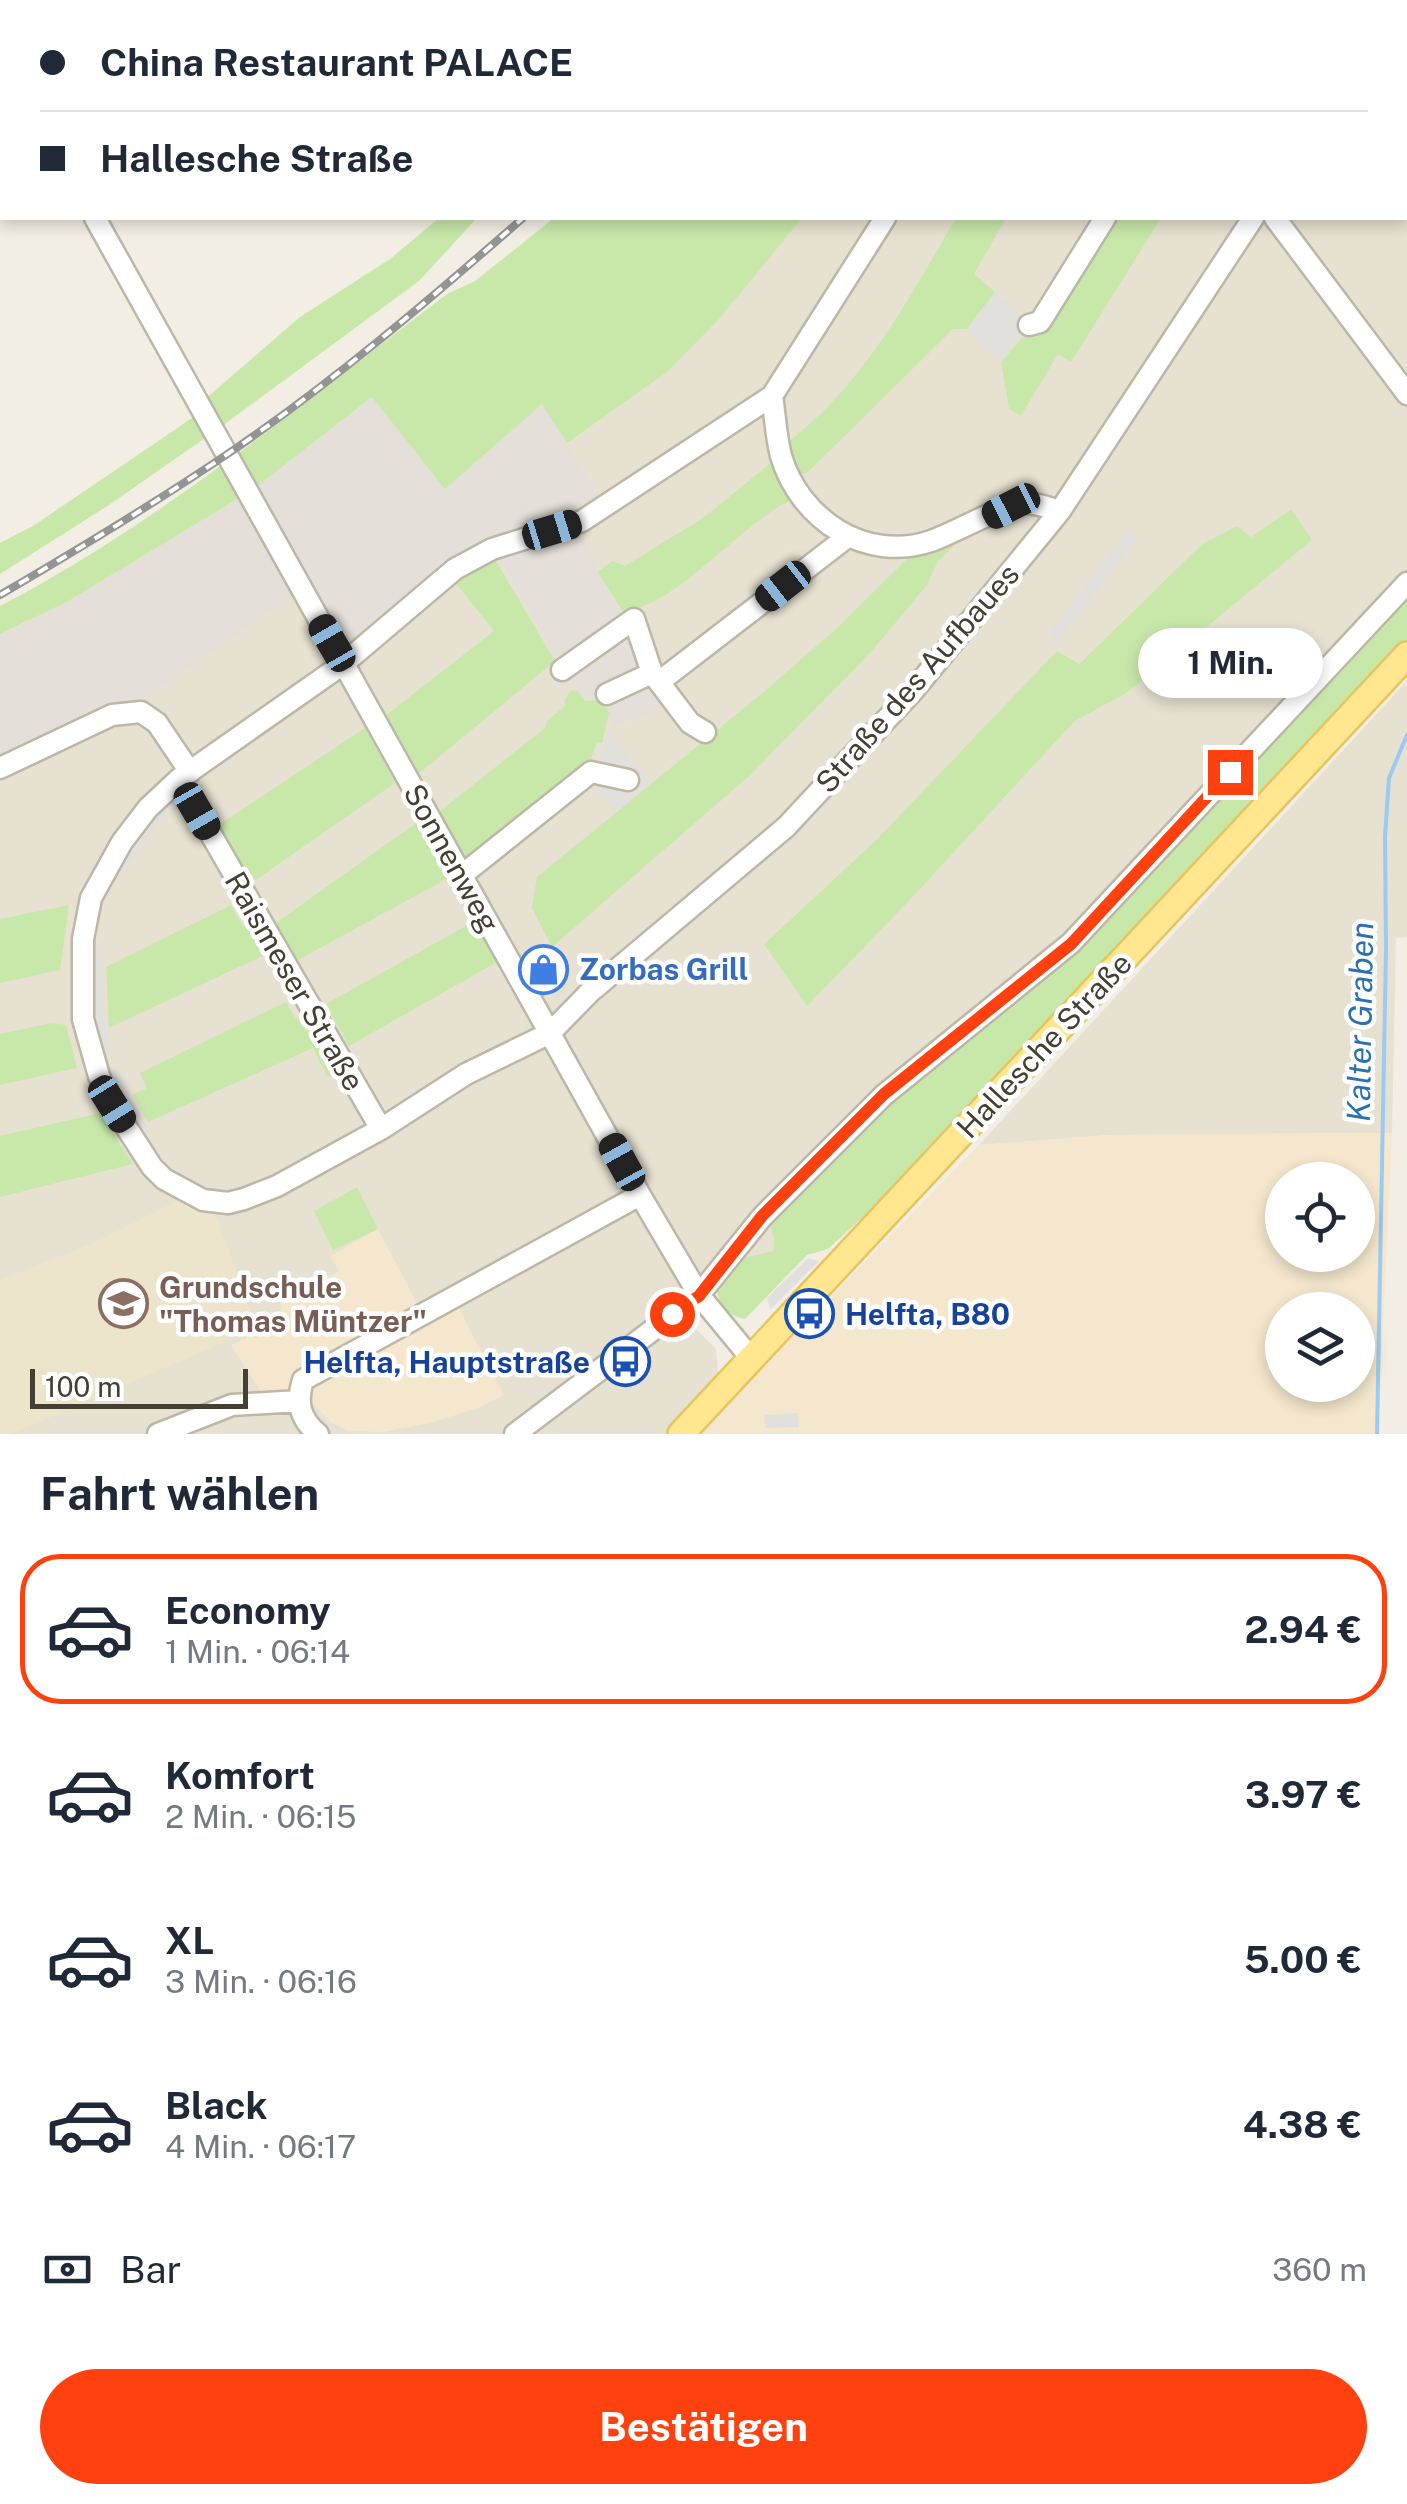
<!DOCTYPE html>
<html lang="de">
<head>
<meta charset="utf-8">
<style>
  :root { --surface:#fff; --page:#f2f2f3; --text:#1f2937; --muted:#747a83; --line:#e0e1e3; --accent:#fe410e }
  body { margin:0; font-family:"Public Sans",sans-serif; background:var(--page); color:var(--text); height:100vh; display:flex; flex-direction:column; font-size:38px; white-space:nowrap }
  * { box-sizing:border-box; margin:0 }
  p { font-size:32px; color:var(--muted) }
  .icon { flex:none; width:55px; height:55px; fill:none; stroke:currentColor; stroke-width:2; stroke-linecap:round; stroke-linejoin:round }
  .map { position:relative; height:1434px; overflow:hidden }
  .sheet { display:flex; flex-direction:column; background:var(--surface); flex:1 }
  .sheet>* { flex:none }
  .banner { position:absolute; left:0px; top:0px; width:1408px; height:220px; box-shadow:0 5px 15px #0003; display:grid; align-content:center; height:220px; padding:0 40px; background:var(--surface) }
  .tools { position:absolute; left:1265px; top:1162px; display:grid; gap:20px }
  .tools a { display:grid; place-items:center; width:110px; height:110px; border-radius:50%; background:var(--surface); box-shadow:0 5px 15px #0003; font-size:50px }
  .scale { position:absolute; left:30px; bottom:25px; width:218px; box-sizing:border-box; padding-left:10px; border:5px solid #443e33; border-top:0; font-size:28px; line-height:35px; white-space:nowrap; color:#443e33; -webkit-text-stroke:8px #fff; paint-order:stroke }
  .end { position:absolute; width:45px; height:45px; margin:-22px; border:12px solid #fe410e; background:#fff; box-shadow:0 0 0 5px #fff }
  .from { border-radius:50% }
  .bubble { position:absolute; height:70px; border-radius:35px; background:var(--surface); box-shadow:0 5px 15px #0003; font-size:32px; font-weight:700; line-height:70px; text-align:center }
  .car { position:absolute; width:30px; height:60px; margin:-30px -15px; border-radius:12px; box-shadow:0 0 8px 2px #0007; background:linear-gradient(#222 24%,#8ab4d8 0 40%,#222 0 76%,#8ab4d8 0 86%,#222 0) }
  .banner b { display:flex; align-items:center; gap:35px; height:95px; font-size:38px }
  .banner b+b { border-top:2px solid var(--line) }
  .banner i { width:25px; height:25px; background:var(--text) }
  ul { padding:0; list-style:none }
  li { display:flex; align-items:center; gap:30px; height:150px; margin:0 20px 15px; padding:0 20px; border:5px solid transparent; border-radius:40px }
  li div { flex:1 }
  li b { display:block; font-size:38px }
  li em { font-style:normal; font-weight:700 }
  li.selected { border-color:var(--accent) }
  li>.icon { width:90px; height:90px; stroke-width:1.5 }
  h2 { padding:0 40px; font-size:45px; line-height:120px }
  .pay { display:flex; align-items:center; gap:25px; height:110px; padding:0 40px; font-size:38px }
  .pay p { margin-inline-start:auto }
  .cta { display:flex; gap:20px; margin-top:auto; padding:20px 40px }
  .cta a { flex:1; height:115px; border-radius:60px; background:var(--accent); color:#fff; font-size:40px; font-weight:700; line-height:115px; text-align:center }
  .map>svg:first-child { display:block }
  .residential { fill:#e6e1d1; fill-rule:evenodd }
  .commercial { fill:#f5e7cd; fill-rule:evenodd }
  .industrial { fill:#e4dfd8 }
  .education { fill:#ece5cc }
  .green { fill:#c8e8aa }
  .parking { fill:#e2e0dc }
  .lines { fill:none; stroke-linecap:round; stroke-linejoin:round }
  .stream { stroke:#9dcaf1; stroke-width:4 }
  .minor-casing { stroke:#bdb7a6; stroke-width:25 }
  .major-casing { stroke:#e6c55e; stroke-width:30 }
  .minor { stroke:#fff; stroke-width:20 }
  .major { stroke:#ffe68f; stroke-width:25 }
  .rail-casing { stroke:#949494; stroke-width:8 }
  .rail { stroke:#fff; stroke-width:4; stroke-dasharray:11; stroke-linecap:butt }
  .route { stroke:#fe410e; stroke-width:12 }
  .labels { text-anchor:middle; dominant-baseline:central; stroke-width:9; stroke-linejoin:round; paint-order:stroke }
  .street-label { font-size:30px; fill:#443e33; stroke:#fff }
  .shop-label { font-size:30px; font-weight:bold; fill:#366cbe; stroke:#fff; text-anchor:start }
  .education-label { font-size:30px; font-weight:bold; fill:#785e54; stroke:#fff; text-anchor:start }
  .transit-label { font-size:30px; font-weight:bold; fill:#164399; stroke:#fff; text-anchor:start }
  .water-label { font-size:32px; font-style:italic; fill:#2b70b1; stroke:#fff }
</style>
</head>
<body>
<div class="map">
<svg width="1407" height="1434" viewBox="0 0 1407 1434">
  <rect width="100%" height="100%" fill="#f2eee3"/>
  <!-- residential -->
  <path class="residential" d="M894,0H1132L1135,2H892Z
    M1332,0H1407V594L774,1236L773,1251L685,1291L669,1302L716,1349L718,1375L665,1434H0V760L137,704L308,583L472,550L490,543L559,664L603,698L665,706L582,534L601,498L543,404L748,218H1405V2H1331ZM1291,509L1311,540L1128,692L1074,722L910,900L807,1005L765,943L877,839L1057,652L1079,664L1201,545L1251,537Z
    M1407,681V937L1396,938L1392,1133L1109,1135L979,1145Z"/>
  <!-- commercial -->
  <path class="commercial" d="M1392,1133L1378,1434H697L979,1145L1109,1135ZM1282,1180H1358V1255H1282ZM1282,1310H1358V1385H1282Z
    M378,1229L425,1319L457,1305L504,1395L478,1408L430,1423L383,1432L348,1431L332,1423L313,1404L307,1393L285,1391L263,1395L231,1345L282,1323L281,1303L339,1271L330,1256Z"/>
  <!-- industrial -->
  <path class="industrial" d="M1132,0H1332L1135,2Z
    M372,397L543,404L601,498L582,534L666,707L615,727L603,698L585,699L559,664L490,543L472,550L346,648L308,584L137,704L0,760V634L67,602L254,489Z"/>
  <!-- education -->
  <path class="education" d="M179,1200L198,1212L216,1216L257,1328L11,1434H0V1280L91,1244Z"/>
  <!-- green -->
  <path class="green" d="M439,218H477L419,281L218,429L109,505L0,574V543L33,526L195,416L203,401L300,317L390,259Z
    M554,218H802L719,319L667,372L567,443L542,404L445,489L372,397L254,489L67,602L0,634V606C161,522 303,403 447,294L475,281Z
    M956,218H1006L974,274L995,292L967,329H953L807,473L801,474L789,441C864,384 909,298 956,218Z
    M1112,218H1161L1071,362L1058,354L1021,416L1009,409L1001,362L1029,330Z
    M772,462L779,483L791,500C740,524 674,609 622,611L598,572L612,561L625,566L703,518Z
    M1291,509L1312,540L1128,692L1074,722L910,900L807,1006L764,944L877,839L1057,651L1079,664L1201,545L1237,526L1251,537Z
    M955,545L938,561L927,585L872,651L748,777L552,947L532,908L537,877L766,690L838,627L909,557Z
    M496,561L555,661L417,775L385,716L494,631L455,582Z
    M1407,594V643L932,1153L828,1249L807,1255L745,1319C728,1316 720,1305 716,1290L740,1259L773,1251L774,1236L768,1221L870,1114L1076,948Z
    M571,690L578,691L585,701L601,700L609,713L602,743L597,742L587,770L469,863L440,811L545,728L547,721L566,705L564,701Z
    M365,728L395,783L257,879L244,884L213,829Z
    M419,821L452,876L296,961L273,925Z
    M69,905L60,970L0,983V919Z
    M231,905L243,926L254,921L271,952L109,1028L106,967Z
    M475,921L497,962L349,1046L326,1004Z
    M286,1002L296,1019L308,1013L341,1070L327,1077L313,1048L148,1122L133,1095L147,1088L140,1073Z
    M51,1023L66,1025L77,1068L0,1085V1034Z
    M100,1113L133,1164L0,1197V1136Z
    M357,1187L378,1229L333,1250L314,1211Z"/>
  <!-- parking -->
  <path class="parking" d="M995,292L1029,325L999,361L967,329Z
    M1131,528L1137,538L1056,644L1049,632Z
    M608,731L650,783L617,812L592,783Z
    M172,792L177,797L174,805L146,838L126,872L118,868L131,843Z
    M91,954L102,955L103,1007L111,1049L100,1052L92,1009Z
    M117,1068L150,1134L142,1139L107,1072Z
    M808,1258L819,1261L770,1310L767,1298Z
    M798,1413L799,1427L765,1428L764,1415Z"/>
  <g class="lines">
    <!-- stream -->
    <path class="stream" d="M1377,1434L1386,949L1385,836L1389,778L1407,735"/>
    <defs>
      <path id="minor" d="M1020,2L1021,0
        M1405,39L1407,37
        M0,49L2,54
        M95,218L640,1195L699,1295L750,1357
        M885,218L772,396L582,521L492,549L455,569L343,664L179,779L148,808L122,842L91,898L83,939V1019L99,1076L112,1105L152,1167L164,1179L203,1200L228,1203L244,1199L277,1186L381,1129L466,1074L550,1033L590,992L786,827L913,691L1060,511L1253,218
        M1275,218L1407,394
        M1029,325L1040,322L1105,218
        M772,396C775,415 776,437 781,456C800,520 866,563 931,541C955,533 1002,505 1023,503C1035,502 1049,508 1060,511
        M562,670L634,619L652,673
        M659,682L690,723L705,732
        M607,694L652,673L659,682L846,538
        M0,768L112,715L141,712L157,723L190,772
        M179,779L381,1129
        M462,875L591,772L628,780
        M158,1434L232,1405L299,1401
        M318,1434C300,1419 296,1403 303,1380L640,1195
        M515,1434L699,1295L762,1217L884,1095L1071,943L1407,583"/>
      <path id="major" d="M681,1434L1407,655"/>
    </defs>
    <!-- minor casing -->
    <use href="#minor" class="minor-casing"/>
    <!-- major casing -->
    <use href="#major" class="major-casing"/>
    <!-- minor -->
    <use href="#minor" class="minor"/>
    <!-- major -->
    <use href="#major" class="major"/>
    <defs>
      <path id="rail" d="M735,2L737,0
        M0,595C77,550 152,505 226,455C331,384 428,301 523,218"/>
    </defs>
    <!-- rail casing -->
    <use href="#rail" class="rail-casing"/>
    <!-- rail -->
    <use href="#rail" class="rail"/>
  </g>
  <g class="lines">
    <!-- route -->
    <path class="route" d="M672,1314L699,1296L762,1216L884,1094L1071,944L1230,772"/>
  </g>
  <!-- icons -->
  <defs>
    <symbol id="shop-ring" viewBox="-11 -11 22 22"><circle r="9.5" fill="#fff" stroke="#3f7fe0" stroke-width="1.5"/><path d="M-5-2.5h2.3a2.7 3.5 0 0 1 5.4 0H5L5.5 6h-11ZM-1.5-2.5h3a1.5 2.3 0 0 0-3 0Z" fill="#3f7fe0"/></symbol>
    <symbol id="school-ring" viewBox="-11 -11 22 22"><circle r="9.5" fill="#fff" stroke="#8d6e63" stroke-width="1.5"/><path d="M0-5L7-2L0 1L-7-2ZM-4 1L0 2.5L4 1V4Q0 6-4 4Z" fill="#8d6e63"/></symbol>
    <symbol id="bus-ring" viewBox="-11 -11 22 22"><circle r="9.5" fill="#fff" stroke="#1a4fb4" stroke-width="1.5"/><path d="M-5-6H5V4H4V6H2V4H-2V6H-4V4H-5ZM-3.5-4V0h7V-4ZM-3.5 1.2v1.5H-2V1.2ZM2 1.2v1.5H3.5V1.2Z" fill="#1a4fb4"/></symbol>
  </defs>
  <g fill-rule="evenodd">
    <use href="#shop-ring" x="516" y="942" width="55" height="55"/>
    <use href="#school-ring" x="96" y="1276" width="55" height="55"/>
    <use href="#bus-ring" x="782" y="1286" width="55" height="55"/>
    <use href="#bus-ring" x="598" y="1334" width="55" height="55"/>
  </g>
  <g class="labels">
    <!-- street labels -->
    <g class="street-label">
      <text transform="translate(917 678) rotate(-49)">Straße des Aufbaues</text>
      <text transform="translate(452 858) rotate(61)">Sonnenweg</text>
      <text transform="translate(295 981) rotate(60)">Raismeser Straße</text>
      <text transform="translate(1044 1045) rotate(-47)">Hallesche Straße</text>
    </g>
    <!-- shop labels -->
    <g class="shop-label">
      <text x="579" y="969">Zorbas Grill</text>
    </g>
    <!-- education labels -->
    <g class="education-label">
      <text x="159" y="1287">Grundschule<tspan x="159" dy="34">"Thomas Müntzer"</tspan></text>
    </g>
    <!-- transit labels -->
    <g class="transit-label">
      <text x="845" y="1314">Helfta, B80</text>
      <text x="590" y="1362" text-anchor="end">Helfta, Hauptstraße</text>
    </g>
    <!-- water labels -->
    <g class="water-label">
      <text transform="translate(1360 1022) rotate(-89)">Kalter Graben</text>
    </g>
  </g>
</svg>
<div class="tools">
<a><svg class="icon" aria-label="locate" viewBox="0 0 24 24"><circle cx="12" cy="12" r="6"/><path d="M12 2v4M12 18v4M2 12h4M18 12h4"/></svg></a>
<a><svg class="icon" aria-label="layers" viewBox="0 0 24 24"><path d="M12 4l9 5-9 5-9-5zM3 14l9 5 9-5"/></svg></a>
</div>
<div class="scale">100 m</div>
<i class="end from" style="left:672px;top:1314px"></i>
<i class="end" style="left:1230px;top:772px"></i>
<div class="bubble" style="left:1138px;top:628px;width:185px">1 Min.</div>
<i class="car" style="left:1011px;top:506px;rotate:243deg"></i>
<i class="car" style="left:552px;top:530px;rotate:73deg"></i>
<i class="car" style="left:783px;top:586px;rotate:232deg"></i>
<i class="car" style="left:332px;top:643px;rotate:330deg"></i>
<i class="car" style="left:197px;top:811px;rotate:150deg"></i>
<i class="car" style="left:112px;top:1104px;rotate:148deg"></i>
<i class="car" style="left:622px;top:1162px;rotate:331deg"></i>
<div class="banner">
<b><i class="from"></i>China Restaurant PALACE</b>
<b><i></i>Hallesche Straße</b>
</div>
</div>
<section class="sheet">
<h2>Fahrt wählen</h2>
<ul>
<li class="selected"><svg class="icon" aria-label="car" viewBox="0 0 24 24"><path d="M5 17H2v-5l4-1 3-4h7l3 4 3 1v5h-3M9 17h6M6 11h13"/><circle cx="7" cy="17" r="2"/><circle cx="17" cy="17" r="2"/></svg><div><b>Economy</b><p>1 Min. · 06:14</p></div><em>2.94 €</em></li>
<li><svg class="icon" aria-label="car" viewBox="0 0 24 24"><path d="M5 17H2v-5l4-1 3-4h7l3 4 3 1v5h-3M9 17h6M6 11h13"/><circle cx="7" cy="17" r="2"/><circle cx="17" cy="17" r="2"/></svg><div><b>Komfort</b><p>2 Min. · 06:15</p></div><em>3.97 €</em></li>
<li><svg class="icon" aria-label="car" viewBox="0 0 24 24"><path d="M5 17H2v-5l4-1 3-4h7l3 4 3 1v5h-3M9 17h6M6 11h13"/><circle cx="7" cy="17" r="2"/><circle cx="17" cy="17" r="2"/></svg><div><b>XL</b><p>3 Min. · 06:16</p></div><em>5.00 €</em></li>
<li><svg class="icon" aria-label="car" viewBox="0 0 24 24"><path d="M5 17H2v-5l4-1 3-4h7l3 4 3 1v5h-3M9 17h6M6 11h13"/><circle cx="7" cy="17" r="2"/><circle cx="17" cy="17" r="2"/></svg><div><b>Black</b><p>4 Min. · 06:17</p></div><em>4.38 €</em></li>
</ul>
<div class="pay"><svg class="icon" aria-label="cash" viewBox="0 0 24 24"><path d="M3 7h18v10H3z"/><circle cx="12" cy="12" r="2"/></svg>Bar<p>360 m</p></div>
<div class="cta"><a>Bestätigen</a></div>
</section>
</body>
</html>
